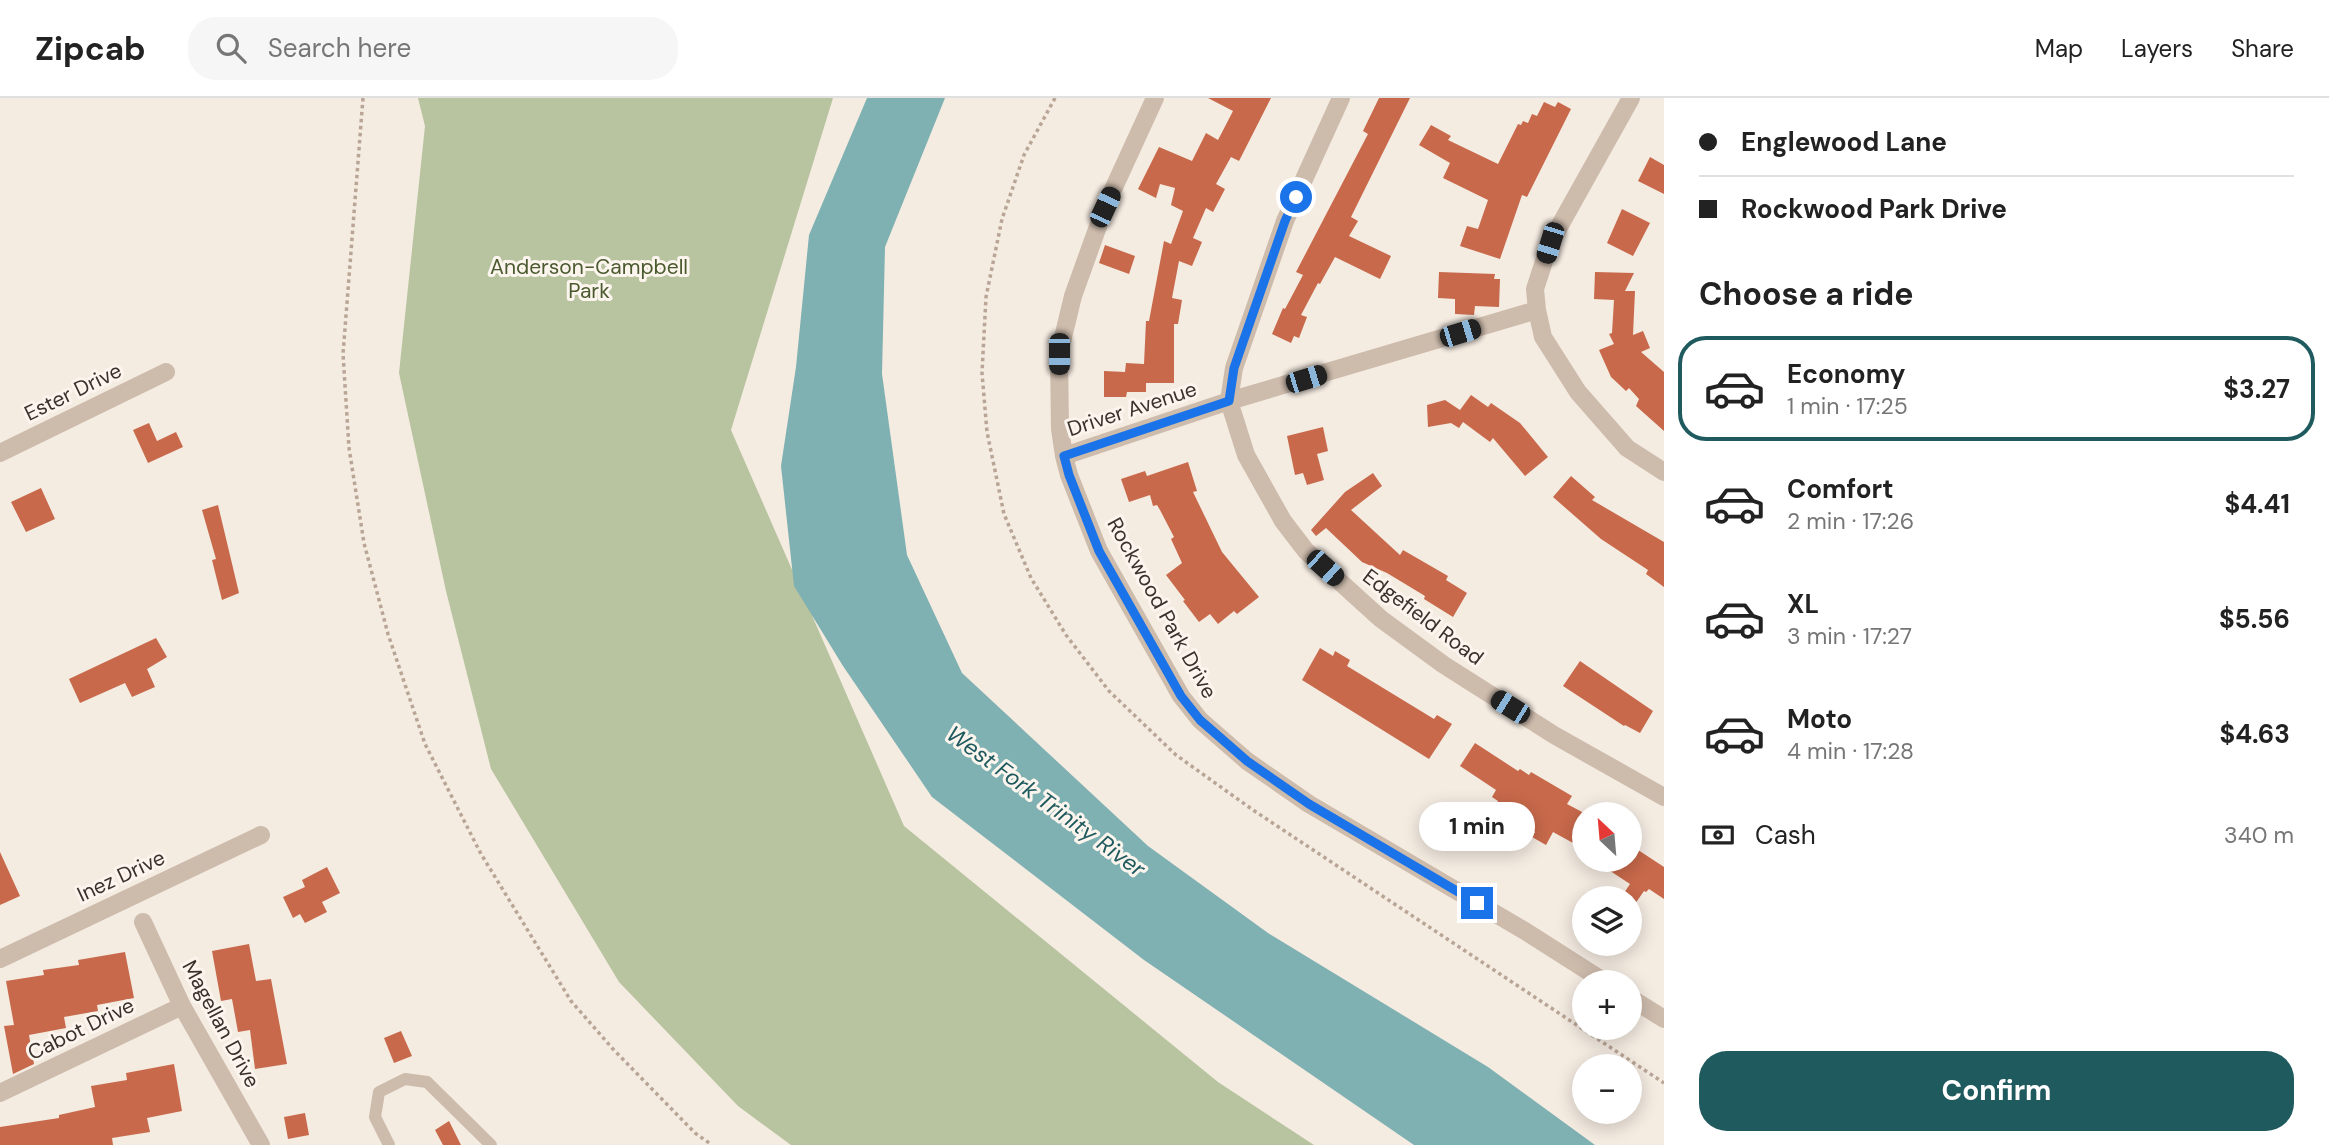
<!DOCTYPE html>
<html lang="en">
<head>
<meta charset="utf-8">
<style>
  :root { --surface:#fff; --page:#f6f6f6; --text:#222; --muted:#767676; --line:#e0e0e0; --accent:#1f5a5e }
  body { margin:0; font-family:"DM Sans",sans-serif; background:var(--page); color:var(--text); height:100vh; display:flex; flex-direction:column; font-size:26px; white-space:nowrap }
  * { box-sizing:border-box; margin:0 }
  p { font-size:23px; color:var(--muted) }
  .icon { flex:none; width:38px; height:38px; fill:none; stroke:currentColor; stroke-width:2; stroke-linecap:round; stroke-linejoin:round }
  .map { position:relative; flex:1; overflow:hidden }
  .drawer { display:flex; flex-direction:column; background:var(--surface); width:665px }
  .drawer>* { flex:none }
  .top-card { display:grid; align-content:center; height:154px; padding:0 35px; background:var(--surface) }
  .needle { width:46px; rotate:334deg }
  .tools { position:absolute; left:1572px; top:704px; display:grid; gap:14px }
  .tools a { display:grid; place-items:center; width:70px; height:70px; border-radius:50%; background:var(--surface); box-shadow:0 4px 18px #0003; font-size:35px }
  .end { position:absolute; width:32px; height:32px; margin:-16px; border:9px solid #1a73e8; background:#fff; box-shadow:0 0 0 4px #fff }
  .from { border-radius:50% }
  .bubble { position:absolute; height:49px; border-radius:24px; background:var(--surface); box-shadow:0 4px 18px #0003; font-size:23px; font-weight:700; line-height:49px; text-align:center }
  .car { position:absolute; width:21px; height:42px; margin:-21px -10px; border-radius:9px; box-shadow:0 0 5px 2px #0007; background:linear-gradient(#222 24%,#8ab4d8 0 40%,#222 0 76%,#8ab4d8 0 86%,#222 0) }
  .top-card b { display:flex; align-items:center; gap:24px; height:66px; font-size:26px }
  .top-card b+b { border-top:2px solid var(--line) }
  .top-card i { width:18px; height:18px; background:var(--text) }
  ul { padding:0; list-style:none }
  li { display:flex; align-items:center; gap:21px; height:105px; margin:0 14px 10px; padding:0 21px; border:4px solid transparent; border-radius:28px }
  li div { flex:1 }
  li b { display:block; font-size:26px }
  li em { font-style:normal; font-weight:700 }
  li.active { border-color:var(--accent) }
  li>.icon { width:63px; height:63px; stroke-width:1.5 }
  h2 { padding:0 35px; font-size:32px; line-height:84px }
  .pay { display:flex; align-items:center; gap:18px; height:77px; padding:0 35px; font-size:26px }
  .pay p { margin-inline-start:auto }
  .button { display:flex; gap:14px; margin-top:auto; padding:14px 35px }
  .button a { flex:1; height:80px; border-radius:28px; background:var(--accent); color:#fff; font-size:28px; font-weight:700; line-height:80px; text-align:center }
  header { display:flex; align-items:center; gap:42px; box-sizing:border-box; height:98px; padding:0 35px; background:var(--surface); border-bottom:2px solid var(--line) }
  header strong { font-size:33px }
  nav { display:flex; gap:38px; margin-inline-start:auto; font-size:24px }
  .search { width:490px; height:63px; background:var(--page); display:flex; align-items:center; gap:18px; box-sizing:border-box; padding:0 24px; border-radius:28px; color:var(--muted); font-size:26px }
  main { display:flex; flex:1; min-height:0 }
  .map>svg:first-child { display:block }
  .green { fill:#b8c4a0 }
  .water { fill:#7fb0b2 }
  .building { fill:#c8694b }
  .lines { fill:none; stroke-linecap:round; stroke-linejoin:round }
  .path { stroke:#b9a596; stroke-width:3.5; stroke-dasharray:3.5 3.5; stroke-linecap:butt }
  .service { stroke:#cdbbac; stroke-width:12 }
  .minor { stroke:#cdbbac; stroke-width:18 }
  .route { stroke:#1a73e8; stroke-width:9 }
  .labels { text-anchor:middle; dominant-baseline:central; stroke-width:6; stroke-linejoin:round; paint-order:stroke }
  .park-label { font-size:21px; fill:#4a5a2e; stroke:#fbf5ee }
  .street-label { font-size:21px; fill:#3b302b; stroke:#fbf5ee }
  .water-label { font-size:23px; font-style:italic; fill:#1f5a5e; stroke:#fbf5ee }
</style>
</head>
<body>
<header>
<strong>Zipcab</strong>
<div class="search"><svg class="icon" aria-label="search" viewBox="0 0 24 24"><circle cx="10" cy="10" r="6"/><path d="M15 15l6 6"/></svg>Search here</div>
<nav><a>Map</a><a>Layers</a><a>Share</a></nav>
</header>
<main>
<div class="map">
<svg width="1664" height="1047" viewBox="0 0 1664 1047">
  <rect width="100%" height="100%" fill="#f4ebe1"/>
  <!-- green -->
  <path class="green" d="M418,0H833L731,332L904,728L1218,984L1314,1047H791L738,1008L619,884L491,671L446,493L399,275L425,28Z"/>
  <!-- water -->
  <path class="water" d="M867,0H945L885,149L882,276L907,457L962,575L1148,748L1268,835L1488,969L1595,1047H1414L1144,862L932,699L843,568L794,488L781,368L796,269L809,137Z"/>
  <!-- building -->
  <path class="building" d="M1208,0H1271L1239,63L1231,59L1216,86L1225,91L1213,114L1206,110L1193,140L1202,144L1192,168L1179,163L1172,200L1182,202L1178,226H1174V285H1146V294H1127L1126,299H1104V273L1125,274L1126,265L1144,266L1146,223H1149L1164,143L1171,146L1183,113L1171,107L1175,90L1160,86L1156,100L1138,91L1159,49L1192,63L1206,35L1218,42L1233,13Z
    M1379,0H1410L1351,119L1358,123L1349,138L1391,158L1380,181L1335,159L1320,186L1318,185L1301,217L1307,219L1299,240L1294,238L1291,245L1272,236L1283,210L1285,211L1303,177L1296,174L1368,36L1363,33Z
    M1544,4L1555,9L1558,4L1571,11L1527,99L1522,97L1500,161L1460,148L1467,128L1478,131L1488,102L1443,80L1450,65L1419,47L1431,27L1451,38L1448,42L1498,66L1518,26L1521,27L1523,23L1528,25L1532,16L1537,18Z
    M1650,59L1664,67V96L1638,83Z
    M1622,111L1650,125L1633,158L1607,145Z
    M1105,147L1135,158L1129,176L1099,165Z
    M1439,174L1495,176L1494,181H1500L1499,209L1475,208L1474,217L1455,216V201L1438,200Z
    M1595,174L1634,175L1625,193H1635L1633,237L1643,233L1650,250L1641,254L1664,274V333L1636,308L1639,301L1629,290L1626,293L1611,279L1599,252L1614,246L1609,236L1612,235L1614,202L1594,201Z
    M1471,297L1488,309L1491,305L1520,325L1548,359L1525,378L1493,340L1490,344L1463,324L1459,330L1451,325L1428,329L1427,307L1445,302L1460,312Z
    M149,325L157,343L176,334L183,349L148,365L133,332Z
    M1323,329L1328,353L1317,356L1324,382L1307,387L1303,375L1295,377L1287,338Z
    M1188,364L1197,393L1193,394L1222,454L1259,499L1237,516L1234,513L1218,526L1210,516L1199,524L1183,503L1185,502L1166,477L1182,465L1171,441L1174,439L1160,412L1157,407L1153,408L1150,397L1129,404L1121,381L1145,373L1147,378Z
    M1373,375L1382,388L1351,412L1400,457L1403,452L1448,478L1446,482L1467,495L1453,519L1424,501L1425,498L1387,475L1362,464L1326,430L1316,438L1311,432L1345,394Z
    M1571,378L1595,399L1592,402L1664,444V489L1646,476L1648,472L1601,441L1553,399Z
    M41,390L55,421L26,434L11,404Z
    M218,407L239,495L222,502L212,462L216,461L202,412Z
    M156,540L167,559L147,571L155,589L132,599L125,585L80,605L69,581Z
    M1320,550L1333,558L1335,553L1350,562L1347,568L1434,621L1437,617L1452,626L1429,661L1302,582Z
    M1580,563L1653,613L1640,635L1625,627L1624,628L1563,588Z
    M1475,645L1518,673L1520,671L1529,677L1531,674L1572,698L1567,706L1584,715V751L1553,734L1546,747L1532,739L1535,734L1495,708L1498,703L1492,699L1496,692L1460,668Z
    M1629,746L1664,769V801L1649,791L1646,794L1644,793L1635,806L1629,803V800L1622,798L1630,786L1592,761H1629Z
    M0,754L20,798L0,807Z
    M327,769L340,795L322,804L327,814L305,825L300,816L293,820L283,799L305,789L302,782Z
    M249,846L256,883L271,881L287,966L255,971L250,932L238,934L232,901L221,903L212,853Z
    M125,854L134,900L97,907L98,913L64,919L66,930L29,937L34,966L13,976L4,928L14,927L6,883L44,877L43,872L79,867L78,862Z
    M401,933L412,958L394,965L384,940Z
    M174,966L182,1013L147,1020L150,1034L112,1040L113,1047H0V1029L59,1020V1017L95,1009L91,988L127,982L126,975Z
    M305,1015L309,1037L288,1041L284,1019Z
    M449,1023L461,1047H443L435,1032Z"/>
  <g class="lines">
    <!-- path -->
    <path class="path" d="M363,0L343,256L349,350L364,445L388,536L425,646L481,756L571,903L613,951L695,1035L712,1047
      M1055,0L1024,57L1002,121L986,199L982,275L987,334L1004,416L1031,480L1066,537L1109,593L1176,657L1253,712L1664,985"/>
    <!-- service -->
    <path class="service" d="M389,1047L375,1019L379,994L405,981L427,984L491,1047"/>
    <!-- minor -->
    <path class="minor" d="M1155,0L1105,109L1073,198L1059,256L1060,331L1064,358L1069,377L1099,453L1181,598L1200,622L1247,663L1309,706L1525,833L1605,884
      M1341,0L1285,123L1234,270L1229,303L1246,357L1283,423L1306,453L1381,521L1444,567L1554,637L1664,699
      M1631,0L1550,145L1535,191L1537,212L1543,239L1578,294L1627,350L1664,374
      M0,355L166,274
      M1064,358L1229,303L1537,212
      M143,824L182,908L261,1047
      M0,861L261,737
      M1629,899L1664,921
      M0,995L182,908"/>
  </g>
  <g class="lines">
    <!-- route -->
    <path class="route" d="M1296,99L1285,123L1234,270L1229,303L1064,358L1069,377L1099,453L1181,598L1200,622L1247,663L1309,706L1477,805"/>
  </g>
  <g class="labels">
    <!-- park labels -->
    <g class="park-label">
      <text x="589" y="169">Anderson-Campbell<tspan x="589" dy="24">Park</tspan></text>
    </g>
    <!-- street labels -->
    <g class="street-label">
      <text transform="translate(73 294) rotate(-26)">Ester Drive</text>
      <text transform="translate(1132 311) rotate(-18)">Driver Avenue</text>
      <text transform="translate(1162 510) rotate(61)">Rockwood Park Drive</text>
      <text transform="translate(1423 519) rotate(37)">Edgefield Road</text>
      <text transform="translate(121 778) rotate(-25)">Inez Drive</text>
      <text transform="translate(221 926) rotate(62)">Magellan Drive</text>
      <text transform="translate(81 931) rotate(-26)">Cabot Drive</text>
    </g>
    <!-- water labels -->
    <g class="water-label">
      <text transform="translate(1046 703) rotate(36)">West Fork Trinity River</text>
    </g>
  </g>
</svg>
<div class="tools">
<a><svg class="needle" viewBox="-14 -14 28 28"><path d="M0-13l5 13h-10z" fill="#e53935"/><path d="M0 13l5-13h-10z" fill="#767676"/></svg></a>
<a><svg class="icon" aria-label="layers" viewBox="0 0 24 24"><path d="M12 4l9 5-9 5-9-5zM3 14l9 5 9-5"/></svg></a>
<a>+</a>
<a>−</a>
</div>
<i class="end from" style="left:1296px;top:99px"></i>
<i class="end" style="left:1477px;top:805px"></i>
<div class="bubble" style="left:1419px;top:704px;width:116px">1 min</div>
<i class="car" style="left:1105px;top:109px;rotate:25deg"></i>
<i class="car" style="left:1550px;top:145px;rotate:197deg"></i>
<i class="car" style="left:1460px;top:235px;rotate:73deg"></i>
<i class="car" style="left:1059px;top:256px;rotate:180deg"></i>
<i class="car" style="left:1306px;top:281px;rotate:73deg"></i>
<i class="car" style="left:1325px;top:470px;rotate:132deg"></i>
<i class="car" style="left:1510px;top:609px;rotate:302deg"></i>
</div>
<section class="drawer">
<div class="top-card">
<b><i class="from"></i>Englewood Lane</b>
<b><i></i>Rockwood Park Drive</b>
</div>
<h2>Choose a ride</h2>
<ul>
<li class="active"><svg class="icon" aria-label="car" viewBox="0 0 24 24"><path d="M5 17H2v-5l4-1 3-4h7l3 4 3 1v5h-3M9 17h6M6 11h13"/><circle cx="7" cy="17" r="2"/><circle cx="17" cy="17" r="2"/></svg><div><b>Economy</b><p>1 min · 17:25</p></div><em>$3.27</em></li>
<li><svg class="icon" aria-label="car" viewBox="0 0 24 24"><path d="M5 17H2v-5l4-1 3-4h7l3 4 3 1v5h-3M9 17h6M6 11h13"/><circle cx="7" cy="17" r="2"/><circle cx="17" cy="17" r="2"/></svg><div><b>Comfort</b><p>2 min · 17:26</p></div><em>$4.41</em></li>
<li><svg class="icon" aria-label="car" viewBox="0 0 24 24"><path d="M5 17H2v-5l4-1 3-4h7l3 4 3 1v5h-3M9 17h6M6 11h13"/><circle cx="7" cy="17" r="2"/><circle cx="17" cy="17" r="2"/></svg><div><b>XL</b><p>3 min · 17:27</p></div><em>$5.56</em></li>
<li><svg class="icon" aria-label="car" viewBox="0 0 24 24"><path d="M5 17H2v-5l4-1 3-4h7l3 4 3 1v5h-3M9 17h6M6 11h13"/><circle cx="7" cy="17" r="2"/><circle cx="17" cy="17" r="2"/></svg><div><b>Moto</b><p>4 min · 17:28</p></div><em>$4.63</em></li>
</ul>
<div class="pay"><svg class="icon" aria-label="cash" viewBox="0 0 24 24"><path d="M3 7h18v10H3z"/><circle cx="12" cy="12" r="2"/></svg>Cash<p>340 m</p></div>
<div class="button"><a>Confirm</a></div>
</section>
</main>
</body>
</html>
